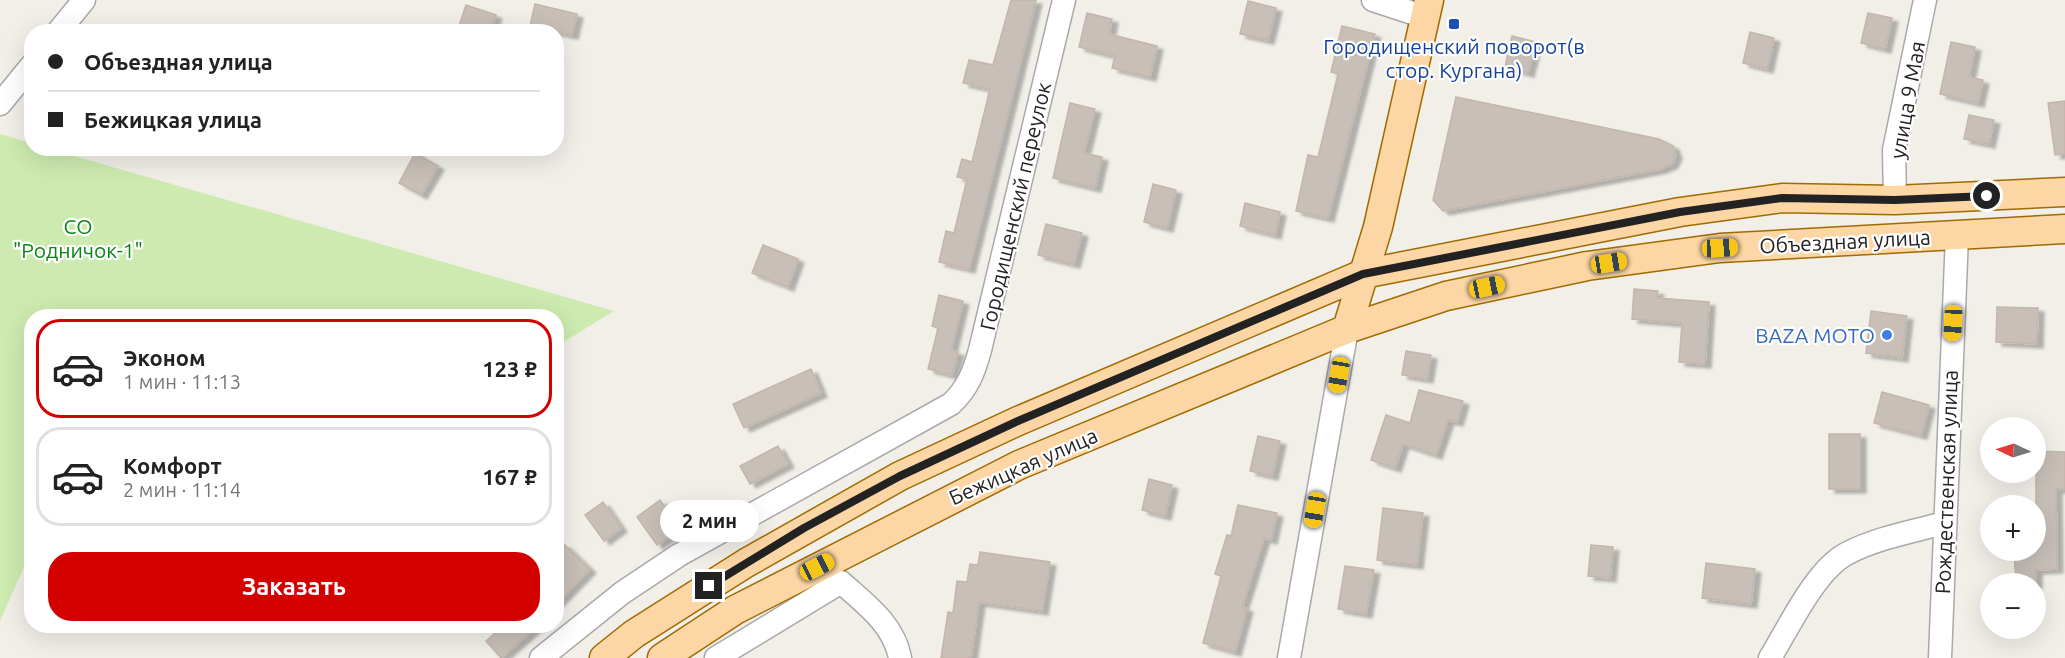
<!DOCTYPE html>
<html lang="ru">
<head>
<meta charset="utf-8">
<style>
  :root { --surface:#fff; --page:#f2f2f2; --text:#222; --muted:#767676; --line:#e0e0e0; --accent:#d40000 }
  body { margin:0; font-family:Ubuntu,sans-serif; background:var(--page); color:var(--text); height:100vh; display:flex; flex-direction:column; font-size:22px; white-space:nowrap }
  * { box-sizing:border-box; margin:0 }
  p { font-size:20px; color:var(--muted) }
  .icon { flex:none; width:33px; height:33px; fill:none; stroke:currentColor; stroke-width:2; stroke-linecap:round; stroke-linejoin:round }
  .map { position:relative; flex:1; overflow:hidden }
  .details { position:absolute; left:24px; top:309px; width:540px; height:324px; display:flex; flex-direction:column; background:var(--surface); border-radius:24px; box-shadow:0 6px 24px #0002 }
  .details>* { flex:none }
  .hud { position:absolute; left:24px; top:24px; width:540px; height:132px; border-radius:24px; box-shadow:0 6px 24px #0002; display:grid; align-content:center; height:132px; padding:0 24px; background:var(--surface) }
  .needle { width:39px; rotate:274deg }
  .buttons { position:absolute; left:1980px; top:417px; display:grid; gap:12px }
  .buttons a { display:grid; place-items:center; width:66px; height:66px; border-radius:50%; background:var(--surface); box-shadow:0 6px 24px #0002; font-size:30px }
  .end { position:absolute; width:27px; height:27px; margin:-14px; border:8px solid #222; background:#fff; box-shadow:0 0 0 3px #fff }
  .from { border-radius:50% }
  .bubble { position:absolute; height:42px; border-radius:21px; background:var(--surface); box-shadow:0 6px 24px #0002; font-size:20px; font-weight:700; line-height:42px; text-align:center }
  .car { position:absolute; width:18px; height:36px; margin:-18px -9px; border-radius:8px; box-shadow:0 0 4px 2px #0007; background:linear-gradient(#f5c518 24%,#345 0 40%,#f5c518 0 76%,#345 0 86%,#f5c518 0) }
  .hud b { display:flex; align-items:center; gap:21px; height:57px; font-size:22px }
  .hud b+b { border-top:2px solid var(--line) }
  .hud i { width:15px; height:15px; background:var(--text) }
  ul { padding:10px 0 0; list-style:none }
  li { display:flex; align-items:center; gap:18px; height:99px; margin:0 12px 9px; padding:0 12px; border:3px solid var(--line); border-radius:24px }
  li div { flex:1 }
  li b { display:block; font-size:22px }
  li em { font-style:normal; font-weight:700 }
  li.active { border-color:var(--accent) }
  li>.icon { width:54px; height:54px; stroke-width:1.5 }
  .cta { display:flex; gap:12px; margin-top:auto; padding:12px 24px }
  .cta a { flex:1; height:69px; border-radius:24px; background:var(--accent); color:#fff; font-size:24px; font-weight:700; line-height:69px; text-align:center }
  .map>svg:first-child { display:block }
  .grass { fill:#cdebb0 }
  .building { fill:#c7bfb8; stroke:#c4b6ab; stroke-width:1.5; filter:url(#shadow) }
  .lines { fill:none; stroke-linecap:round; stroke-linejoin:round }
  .minor-casing { stroke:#a9a9a9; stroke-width:25 }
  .major-casing { stroke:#a06b00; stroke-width:31 }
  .minor { stroke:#fff; stroke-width:22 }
  .major { stroke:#fcd6a4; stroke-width:28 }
  .route { stroke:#222; stroke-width:8 }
  .transit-dot { fill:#1a4fb4; stroke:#fff; stroke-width:2 }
  .shop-dot { fill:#3f7fe0; stroke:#fff; stroke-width:2 }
  .labels { text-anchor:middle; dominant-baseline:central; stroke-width:4.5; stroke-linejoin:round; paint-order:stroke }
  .transit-label { font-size:21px; fill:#164399; stroke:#fff }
  .street-label { font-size:21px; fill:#222; stroke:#fff }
  .park-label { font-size:21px; fill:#0c8416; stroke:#fff }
  .shop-label { font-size:21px; fill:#366cbe; stroke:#fff; text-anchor:end }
</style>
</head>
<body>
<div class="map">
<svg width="2065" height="658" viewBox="0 0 2065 658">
  <defs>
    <filter id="shadow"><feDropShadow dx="6" dy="4" stdDeviation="1.5" flood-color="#0004"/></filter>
  </defs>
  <rect width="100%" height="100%" fill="#f2efe9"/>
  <!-- grass -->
  <path class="grass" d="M0,134L31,143L32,148L50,149L614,311L557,346L556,316H32L31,551L0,621Z"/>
  <!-- building -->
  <path class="building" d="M1011,0H1036L969,269L939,262L946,231L954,233L967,179L957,177L962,159L972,162L990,89L963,83L969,60L993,65Z
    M1248,1L1276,8L1268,40L1240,34Z
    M535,4L577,14L572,35L530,26Z
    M466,5L496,15L490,32H457Z
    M1087,13L1112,19L1109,34L1157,46L1150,77L1112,68L1115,56L1079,47Z
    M1868,13L1892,18L1885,49L1861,43Z
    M1342,26L1375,34L1328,218L1296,211L1308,155L1318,157L1338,74L1331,72Z
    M1750,32L1774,38L1767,69L1743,63Z
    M1512,36L1536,42L1528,73L1505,67Z
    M1951,42L1975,47L1969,77L1983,80L1978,103L1940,94Z
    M1456,97L1659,139L1673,146L1676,155L1672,164L1661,169L1443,211L1433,200Z
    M2065,101V154L2055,155L2048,103Z
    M1070,103L1095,109L1084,153L1102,157L1095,188L1053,178Z
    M1969,115L1994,120L1989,144L1964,139Z
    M415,153L438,166L421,195L399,183Z
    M1153,184L1176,190L1167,228L1144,222Z
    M1245,203L1280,212L1275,235L1240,226Z
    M1046,224L1082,233L1074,264L1038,255Z
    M763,245L798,259L788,287L752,273Z
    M1634,289L1658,291L1657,298L1709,302L1705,364L1679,362L1682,323L1632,319Z
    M939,295L963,301L951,350L958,352L952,375L928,369L938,328L932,326Z
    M1997,307L2038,308L2037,344L1996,342Z
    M1871,311L1907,316L1902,358L1866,353Z
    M1406,351L1431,355L1427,379L1402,375Z
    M811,369L821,393L744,428L733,404Z
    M1419,390L1463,401L1457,422L1448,420L1436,455L1403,444L1395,468L1371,460L1386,415L1410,423Z
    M1882,392L1929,405L1921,435L1874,423Z
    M1829,434H1860V489H1829Z
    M1258,436L1280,441L1272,476L1250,471Z
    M778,446L788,464L750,484L740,466Z
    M2036,451L2065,452V489H2056L2057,569L2036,570V584H2016L2014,550H2036Z
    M1149,479L1172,485L1165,516L1142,510Z
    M660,500L680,529L657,545L637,517Z
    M603,502L621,528L604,541L585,515Z
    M1238,505L1277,513L1271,540L1264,538L1242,607L1247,608L1235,652L1203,643L1221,576L1215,574L1227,535L1231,536Z
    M1383,508L1423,513L1417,565L1377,560Z
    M564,544L590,569L556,604V552Z
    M1591,545L1613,547L1610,578L1588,576Z
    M980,552L1050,562L1042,611L979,602L971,658H941L948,612L953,613L957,581L967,582L970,564L978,565Z
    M1706,563L1755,569L1751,604L1702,598Z
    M1345,566L1374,570L1366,614L1338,609Z
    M503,626H537L501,658L486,641Z"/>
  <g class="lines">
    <defs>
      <path id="minor" d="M1373,0L1425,17
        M58,32L84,0
        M0,104L32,65
        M1895,200L1894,150L1925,0
        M541,658L622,593L679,555L951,404C968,388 974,372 980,350L1064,0
        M716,658L841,582C865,604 894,624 900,658
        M1289,658L1347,329
        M1770,658C1789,627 1815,571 1846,554C1876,538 1911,532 1944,523
        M1940,658L1957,235"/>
      <path id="major" d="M1347,329L1378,227L1429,0
        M604,658L634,634L746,563L900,476L1018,421L1363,274L1680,212L1782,198L1895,200L2065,192
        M662,658L735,610L1019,465L1347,329L1446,296L1587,266L1720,248L2065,229"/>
    </defs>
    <!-- minor casing -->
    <use href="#minor" class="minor-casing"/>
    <!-- major casing -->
    <use href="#major" class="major-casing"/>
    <!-- minor -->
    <use href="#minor" class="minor"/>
    <!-- major -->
    <use href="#major" class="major"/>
  </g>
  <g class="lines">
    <!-- route -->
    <path class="route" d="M709,586L804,528L900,476L1018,421L1363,274L1680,212L1782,198L1895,200L1987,196"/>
  </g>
  <!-- markers -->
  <rect class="transit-dot" x="1448" y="18" width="12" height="12" rx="3"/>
  <circle class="shop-dot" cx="1887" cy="335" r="6"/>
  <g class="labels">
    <!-- transit labels -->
    <g class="transit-label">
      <text x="1454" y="46">Городищенский поворот(в<tspan x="1454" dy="24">стор. Кургана)</tspan></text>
    </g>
    <!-- street labels -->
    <g class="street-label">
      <text transform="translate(1907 100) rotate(-80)">улица 9 Мая</text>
      <text transform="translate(1015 206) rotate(-77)">Городищенский переулок</text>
      <text transform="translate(1845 241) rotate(-3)">Объездная улица</text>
      <text transform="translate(1023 466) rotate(-24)">Бежицкая улица</text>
      <text transform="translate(1946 482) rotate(-88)">Рождественская улица</text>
    </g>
    <!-- park labels -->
    <g class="park-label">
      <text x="78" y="226">СО<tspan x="78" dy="24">"Родничок-1"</tspan></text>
    </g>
    <!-- shop labels -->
    <g class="shop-label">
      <text x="1875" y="335">BAZA MOTO</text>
    </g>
  </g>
</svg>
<div class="buttons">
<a><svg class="needle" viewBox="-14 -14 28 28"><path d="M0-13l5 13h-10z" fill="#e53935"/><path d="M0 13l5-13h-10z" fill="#767676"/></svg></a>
<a>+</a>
<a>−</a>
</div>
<i class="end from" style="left:1987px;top:196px"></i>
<i class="end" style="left:709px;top:586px"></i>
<div class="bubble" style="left:660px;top:500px;width:99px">2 мин</div>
<i class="car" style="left:1720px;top:248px;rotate:87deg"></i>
<i class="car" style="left:1609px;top:263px;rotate:81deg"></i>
<i class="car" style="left:1487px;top:287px;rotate:78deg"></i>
<i class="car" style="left:1953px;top:323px;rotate:183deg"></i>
<i class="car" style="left:1339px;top:375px;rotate:190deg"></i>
<i class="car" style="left:1315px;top:510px;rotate:190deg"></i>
<i class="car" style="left:817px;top:567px;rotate:63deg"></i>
<div class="hud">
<b><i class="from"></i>Объездная улица</b>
<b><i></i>Бежицкая улица</b>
</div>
<section class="details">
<ul>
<li class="active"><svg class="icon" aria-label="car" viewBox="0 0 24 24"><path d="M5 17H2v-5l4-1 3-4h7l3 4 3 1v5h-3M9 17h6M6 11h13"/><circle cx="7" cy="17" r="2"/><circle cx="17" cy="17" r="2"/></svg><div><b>Эконом</b><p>1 мин · 11:13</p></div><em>123 ₽</em></li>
<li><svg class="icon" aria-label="car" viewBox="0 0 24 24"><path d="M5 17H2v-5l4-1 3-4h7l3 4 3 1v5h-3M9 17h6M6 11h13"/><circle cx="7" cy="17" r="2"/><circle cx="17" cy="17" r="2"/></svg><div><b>Комфорт</b><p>2 мин · 11:14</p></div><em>167 ₽</em></li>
</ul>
<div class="cta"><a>Заказать</a></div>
</section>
</div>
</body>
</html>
